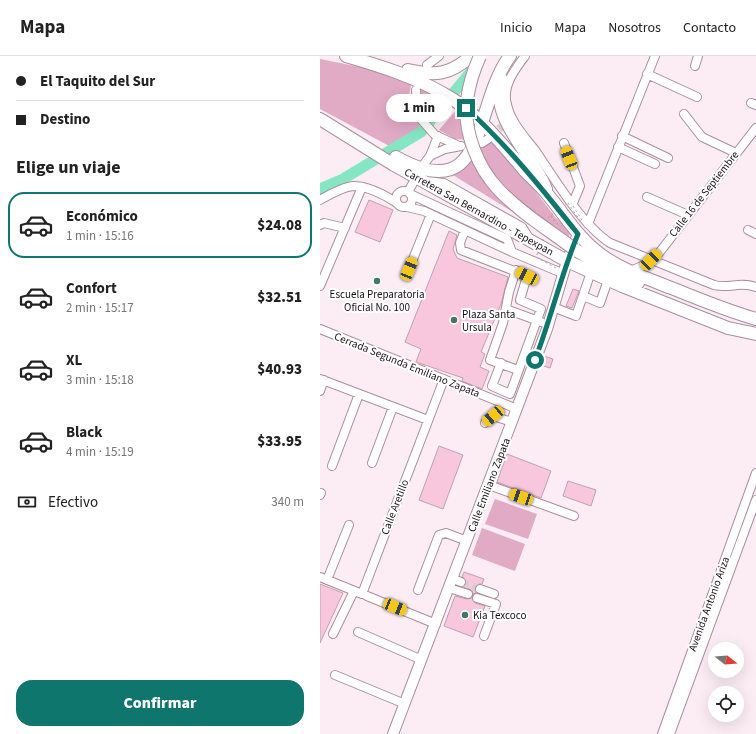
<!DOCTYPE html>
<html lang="es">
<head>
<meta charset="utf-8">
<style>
  :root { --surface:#fff; --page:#f6f6f6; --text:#222; --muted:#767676; --line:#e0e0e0; --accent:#0f766e }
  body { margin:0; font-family:"Source Sans 3",sans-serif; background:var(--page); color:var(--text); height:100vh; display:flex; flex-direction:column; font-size:15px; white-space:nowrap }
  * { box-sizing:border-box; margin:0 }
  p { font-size:13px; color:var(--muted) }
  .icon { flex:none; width:22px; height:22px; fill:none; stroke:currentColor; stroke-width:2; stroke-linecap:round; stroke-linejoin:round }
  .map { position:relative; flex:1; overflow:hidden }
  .side { display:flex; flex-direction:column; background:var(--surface); width:320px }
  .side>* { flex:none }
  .top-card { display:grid; align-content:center; height:88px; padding:0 16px; background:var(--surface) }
  .needle { width:26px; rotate:107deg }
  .tools { position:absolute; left:388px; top:586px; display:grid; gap:8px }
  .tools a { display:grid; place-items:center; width:36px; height:36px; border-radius:50%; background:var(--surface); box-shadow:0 4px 16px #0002; font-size:20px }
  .end { position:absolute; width:18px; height:18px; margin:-9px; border:5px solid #0f766e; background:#fff; box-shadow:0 0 0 2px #fff }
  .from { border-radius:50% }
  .bubble { position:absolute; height:28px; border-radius:14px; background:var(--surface); box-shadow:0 4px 16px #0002; font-size:13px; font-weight:800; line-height:28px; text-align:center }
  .car { position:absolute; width:12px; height:24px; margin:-12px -6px; border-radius:5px; box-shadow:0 0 3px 1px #0007; background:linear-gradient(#f5c518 24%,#345 0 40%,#f5c518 0 76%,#345 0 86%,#f5c518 0) }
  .top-card b { display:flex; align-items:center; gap:14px; height:38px; font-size:15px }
  .top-card b+b { border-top:1px solid var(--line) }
  .top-card i { width:10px; height:10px; background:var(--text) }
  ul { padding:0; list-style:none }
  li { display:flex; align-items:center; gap:12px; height:66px; margin:0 8px 6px; padding:0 8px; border:2px solid transparent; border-radius:16px }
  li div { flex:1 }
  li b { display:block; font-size:15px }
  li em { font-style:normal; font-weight:800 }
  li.on { border-color:var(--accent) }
  li>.icon { width:36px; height:36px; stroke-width:1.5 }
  h2 { padding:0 16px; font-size:18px; line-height:48px }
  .pay { display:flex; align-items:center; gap:10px; height:44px; padding:0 16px; font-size:15px }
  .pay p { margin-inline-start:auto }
  .cta { display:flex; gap:8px; margin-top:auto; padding:8px 16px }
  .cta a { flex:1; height:46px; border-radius:16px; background:var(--accent); color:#fff; font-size:16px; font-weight:800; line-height:46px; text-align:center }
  header { display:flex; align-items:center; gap:24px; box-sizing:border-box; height:56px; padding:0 20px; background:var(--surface); border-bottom:1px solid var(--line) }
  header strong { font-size:19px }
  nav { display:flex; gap:22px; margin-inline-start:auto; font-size:14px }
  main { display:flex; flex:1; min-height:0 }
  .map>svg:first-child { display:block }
  .green { fill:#e1abc5 }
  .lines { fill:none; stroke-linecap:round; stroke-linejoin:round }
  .river { stroke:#85e6c3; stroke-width:11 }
  .building { fill:#f8c7de; stroke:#c1a0af }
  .minor-tunnel { stroke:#daccd2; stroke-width:8; stroke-dasharray:8 4; stroke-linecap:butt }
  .minor-casing { stroke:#ad8d9c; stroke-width:10 }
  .major-casing { stroke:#ad8d9c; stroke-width:12 }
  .highway-casing { stroke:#ad8d9c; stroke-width:14 }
  .path { stroke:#afa2a8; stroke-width:1; stroke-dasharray:2 3; stroke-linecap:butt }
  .minor { stroke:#fff; stroke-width:8 }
  .major { stroke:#fff; stroke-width:10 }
  .highway { stroke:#fff; stroke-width:12 }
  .highway-bridge-casing { stroke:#ad8d9c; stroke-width:14; stroke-linecap:butt }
  .path-bridge { stroke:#afa2a8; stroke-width:1; stroke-dasharray:2 3; stroke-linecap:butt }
  .highway-bridge { stroke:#fff; stroke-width:12 }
  .route { stroke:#0f766e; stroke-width:5 }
  .poi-dot { fill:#3d7964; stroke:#fff; stroke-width:1.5 }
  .labels { text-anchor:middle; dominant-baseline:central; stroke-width:4; stroke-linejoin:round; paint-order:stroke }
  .street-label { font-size:11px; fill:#1c1016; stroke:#fff }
  .poi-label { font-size:11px; fill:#1c1016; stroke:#fff; text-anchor:start }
</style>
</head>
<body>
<header>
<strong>Mapa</strong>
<nav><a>Inicio</a><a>Mapa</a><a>Nosotros</a><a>Contacto</a></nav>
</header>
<main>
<section class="side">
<div class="top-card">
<b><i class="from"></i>El Taquito del Sur</b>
<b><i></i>Destino</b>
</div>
<h2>Elige un viaje</h2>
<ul>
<li class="on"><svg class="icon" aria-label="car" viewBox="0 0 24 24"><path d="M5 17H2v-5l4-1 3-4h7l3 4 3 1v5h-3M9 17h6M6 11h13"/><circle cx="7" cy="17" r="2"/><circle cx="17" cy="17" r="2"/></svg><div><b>Económico</b><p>1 min · 15:16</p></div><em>$24.08</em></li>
<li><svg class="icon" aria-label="car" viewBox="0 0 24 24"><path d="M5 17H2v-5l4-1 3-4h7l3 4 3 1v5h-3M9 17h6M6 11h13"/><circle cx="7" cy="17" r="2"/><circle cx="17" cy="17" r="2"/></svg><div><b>Confort</b><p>2 min · 15:17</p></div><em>$32.51</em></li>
<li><svg class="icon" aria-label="car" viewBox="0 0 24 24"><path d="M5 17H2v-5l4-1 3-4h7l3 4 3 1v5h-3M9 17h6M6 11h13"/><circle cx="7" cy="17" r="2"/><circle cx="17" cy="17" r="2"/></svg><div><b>XL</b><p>3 min · 15:18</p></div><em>$40.93</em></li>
<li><svg class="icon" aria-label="car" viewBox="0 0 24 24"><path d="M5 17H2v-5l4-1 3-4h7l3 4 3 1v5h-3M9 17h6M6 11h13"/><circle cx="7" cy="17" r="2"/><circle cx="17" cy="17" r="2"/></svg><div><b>Black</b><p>4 min · 15:19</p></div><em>$33.95</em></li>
</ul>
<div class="pay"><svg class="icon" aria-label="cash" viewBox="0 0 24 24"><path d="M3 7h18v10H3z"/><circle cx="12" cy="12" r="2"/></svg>Efectivo<p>340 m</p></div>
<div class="cta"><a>Confirmar</a></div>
</section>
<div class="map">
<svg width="436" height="678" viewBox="0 0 436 678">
  <rect width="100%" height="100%" fill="#fbedf3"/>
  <!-- green -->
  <path class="green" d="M0,3L65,16L92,26C87,42 87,58 101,69L73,92L0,53Z
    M100,32L123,44L107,64C101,56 98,45 97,36Z
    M137,53L150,63L154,70L149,84L135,83L119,74Z
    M165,80L177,86L236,162L250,174L248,190L133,119C153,108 154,100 165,80Z
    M175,443L217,458L208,483L165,468Z
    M162,472L205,488L195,515L152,499Z"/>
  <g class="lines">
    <!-- river -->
    <path class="river" d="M0,133L23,123L101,76L154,12"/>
  </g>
  <!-- building -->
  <path class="building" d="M49,144L73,154L60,186L35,176Z
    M129,175L137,179L133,193L137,202L188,221L181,248L161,296L165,298L160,311L169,315L162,333L142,325L143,322L96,306L101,293L85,286Z
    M253,233L259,235L252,252L246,250Z
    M224,300L233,303L230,312L220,309Z
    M119,390L143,399L123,453L99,444Z
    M187,398L231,415L221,442L177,426Z
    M248,425L276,434L271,450L243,440Z
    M144,516L164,523L162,528H159L155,531L156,537L153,538L152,534L143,531L146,525L142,521Z
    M0,528L23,537L0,587Z
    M135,540L147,543L152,542L155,547L165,550L153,581L124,570Z"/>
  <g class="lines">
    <!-- minor-tunnel -->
    <path class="minor-tunnel" d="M170,81L188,65
      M141,526L160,533"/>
    <defs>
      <path id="minor" d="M205,0C196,12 184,27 186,44C187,49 189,57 192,62C197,73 207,84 215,94C234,122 262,169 290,187L394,229C410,233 419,225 436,231
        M107,9L119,0
        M375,10L378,0
        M327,18L377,41
        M96,34L97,55L100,62L115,79L139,90
        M431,47L436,49
        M364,58L382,81L416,97
        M302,80L348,102
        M162,87L168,83
        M244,87L260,130L253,147
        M298,91L335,108
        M110,100L125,93L141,90
        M104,108L110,100L118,80
        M106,125L124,127L202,171L209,182
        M76 143a8 8 0 1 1 16 0a8 8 0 1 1-16 0Z
        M88,136L93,127
        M90,138L187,183L192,196L244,218
        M327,141L368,159
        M0,144C9,139 22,131 33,130C47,130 65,139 77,147
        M87,151L104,155L192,196
        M268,168L335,0
        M0,169L4,167L25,172
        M145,174L140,187L141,194L207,220L200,244L221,253L190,338L172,330L181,307
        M428,174L436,178
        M89,213L111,158
        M196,214L189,236L183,267L170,304L198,314
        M310,215L322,210L339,197L436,72
        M0,230L42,131
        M263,240L280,247L288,224
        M233,251L256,260L271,216
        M186,253L221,266
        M0,273L197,353
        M0,323L108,364
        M0,335L4,324
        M165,367L173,360L192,366
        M52,407L73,351
        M12,410L39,338
        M169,429L254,460
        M0,439L1,437
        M0,521L42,538L124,323
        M133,523L141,526
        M7,524L29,469
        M129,532L148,538
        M160,533L174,538
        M98,534L119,479L126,477L147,485
        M47,540L116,568
        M157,542L176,548L164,580
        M38,576L102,604
        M13,578L34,535
        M15,619L85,648
        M342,678L436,417
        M350,678L436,444"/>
      <path id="major" d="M73,678L227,273L247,205L258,178"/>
      <path id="highway" d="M26,0C60,10 93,20 124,38C157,56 181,87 205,115C213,123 221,130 228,139C245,159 258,182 280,198C301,214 329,223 354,233C381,244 408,255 436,263
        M88,14C115,20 130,19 151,0
        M182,24C169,63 213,98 226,133
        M0,63L74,109L247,205L302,230L408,272L436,278
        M76,101C169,153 152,50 190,0
        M254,193L296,218L318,227"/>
    </defs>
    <!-- minor casing -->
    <use href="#minor" class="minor-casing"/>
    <!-- major casing -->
    <use href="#major" class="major-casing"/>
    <!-- highway casing -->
    <use href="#highway" class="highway-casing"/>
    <!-- path -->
    <path class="path" d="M232,160L231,161L236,168"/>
    <!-- minor -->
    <use href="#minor" class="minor"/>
    <!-- major -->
    <use href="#major" class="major"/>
    <!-- highway -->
    <use href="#highway" class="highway"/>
    <defs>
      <path id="highway-bridge" d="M160,0C154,13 149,29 147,44C143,76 158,112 179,134C201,157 229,174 254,193"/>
    </defs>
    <!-- highway-bridge casing -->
    <use href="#highway-bridge" class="highway-bridge-casing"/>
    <!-- path-bridge -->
    <path class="path-bridge" d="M231,159L240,171
      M228,162L231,159L248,147L261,166L262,164L251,147
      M223,183L216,201L236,212L237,209"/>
    <!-- highway-bridge -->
    <use href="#highway-bridge" class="highway-bridge"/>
  </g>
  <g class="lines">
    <!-- route -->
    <path class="route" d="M146,52C188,90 223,134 258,178C241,219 231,262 215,304"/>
  </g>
  <!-- markers -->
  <g class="poi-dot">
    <circle cx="57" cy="225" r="4"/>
    <circle cx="134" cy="264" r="4"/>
    <circle cx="145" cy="559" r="4"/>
  </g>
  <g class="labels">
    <!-- street labels -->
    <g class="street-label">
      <text transform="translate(384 138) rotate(-52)">Calle 16 de Septiembre</text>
      <text transform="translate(159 156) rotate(29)">Carretera San Bernardino - Tepexpan</text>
      <text transform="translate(87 309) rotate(22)">Cerrada Segunda Emiliano Zapata</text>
      <text transform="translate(169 429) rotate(-69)">Calle Emiliano Zapata</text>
      <text transform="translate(75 451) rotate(-69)">Calle Aretillo</text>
      <text transform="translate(389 548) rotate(-70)">Avenida Antonio Ariza</text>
    </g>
    <!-- poi labels -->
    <g class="poi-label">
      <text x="57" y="238" text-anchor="middle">Escuela Preparatoria<tspan x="57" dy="13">Oficial No. 100</tspan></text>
      <text x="142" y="258">Plaza Santa<tspan x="142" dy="13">Ursula</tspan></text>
      <text x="153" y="559">Kia Texcoco</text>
    </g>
  </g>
</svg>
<div class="tools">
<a><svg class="needle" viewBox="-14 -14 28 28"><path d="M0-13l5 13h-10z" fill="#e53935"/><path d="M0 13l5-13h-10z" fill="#767676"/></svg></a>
<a><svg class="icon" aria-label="locate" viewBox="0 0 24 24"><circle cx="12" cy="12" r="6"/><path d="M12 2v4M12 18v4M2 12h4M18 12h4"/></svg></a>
</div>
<i class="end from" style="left:215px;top:304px"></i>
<i class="end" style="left:146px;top:52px"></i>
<div class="bubble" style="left:66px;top:38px;width:66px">1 min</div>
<i class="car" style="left:249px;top:102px;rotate:339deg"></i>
<i class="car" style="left:331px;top:204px;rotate:45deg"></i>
<i class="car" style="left:89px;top:213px;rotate:22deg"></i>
<i class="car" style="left:207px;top:220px;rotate:296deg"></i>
<i class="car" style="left:173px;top:360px;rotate:230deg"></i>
<i class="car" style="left:201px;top:441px;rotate:289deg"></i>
<i class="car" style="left:75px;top:551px;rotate:112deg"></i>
</div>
</main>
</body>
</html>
